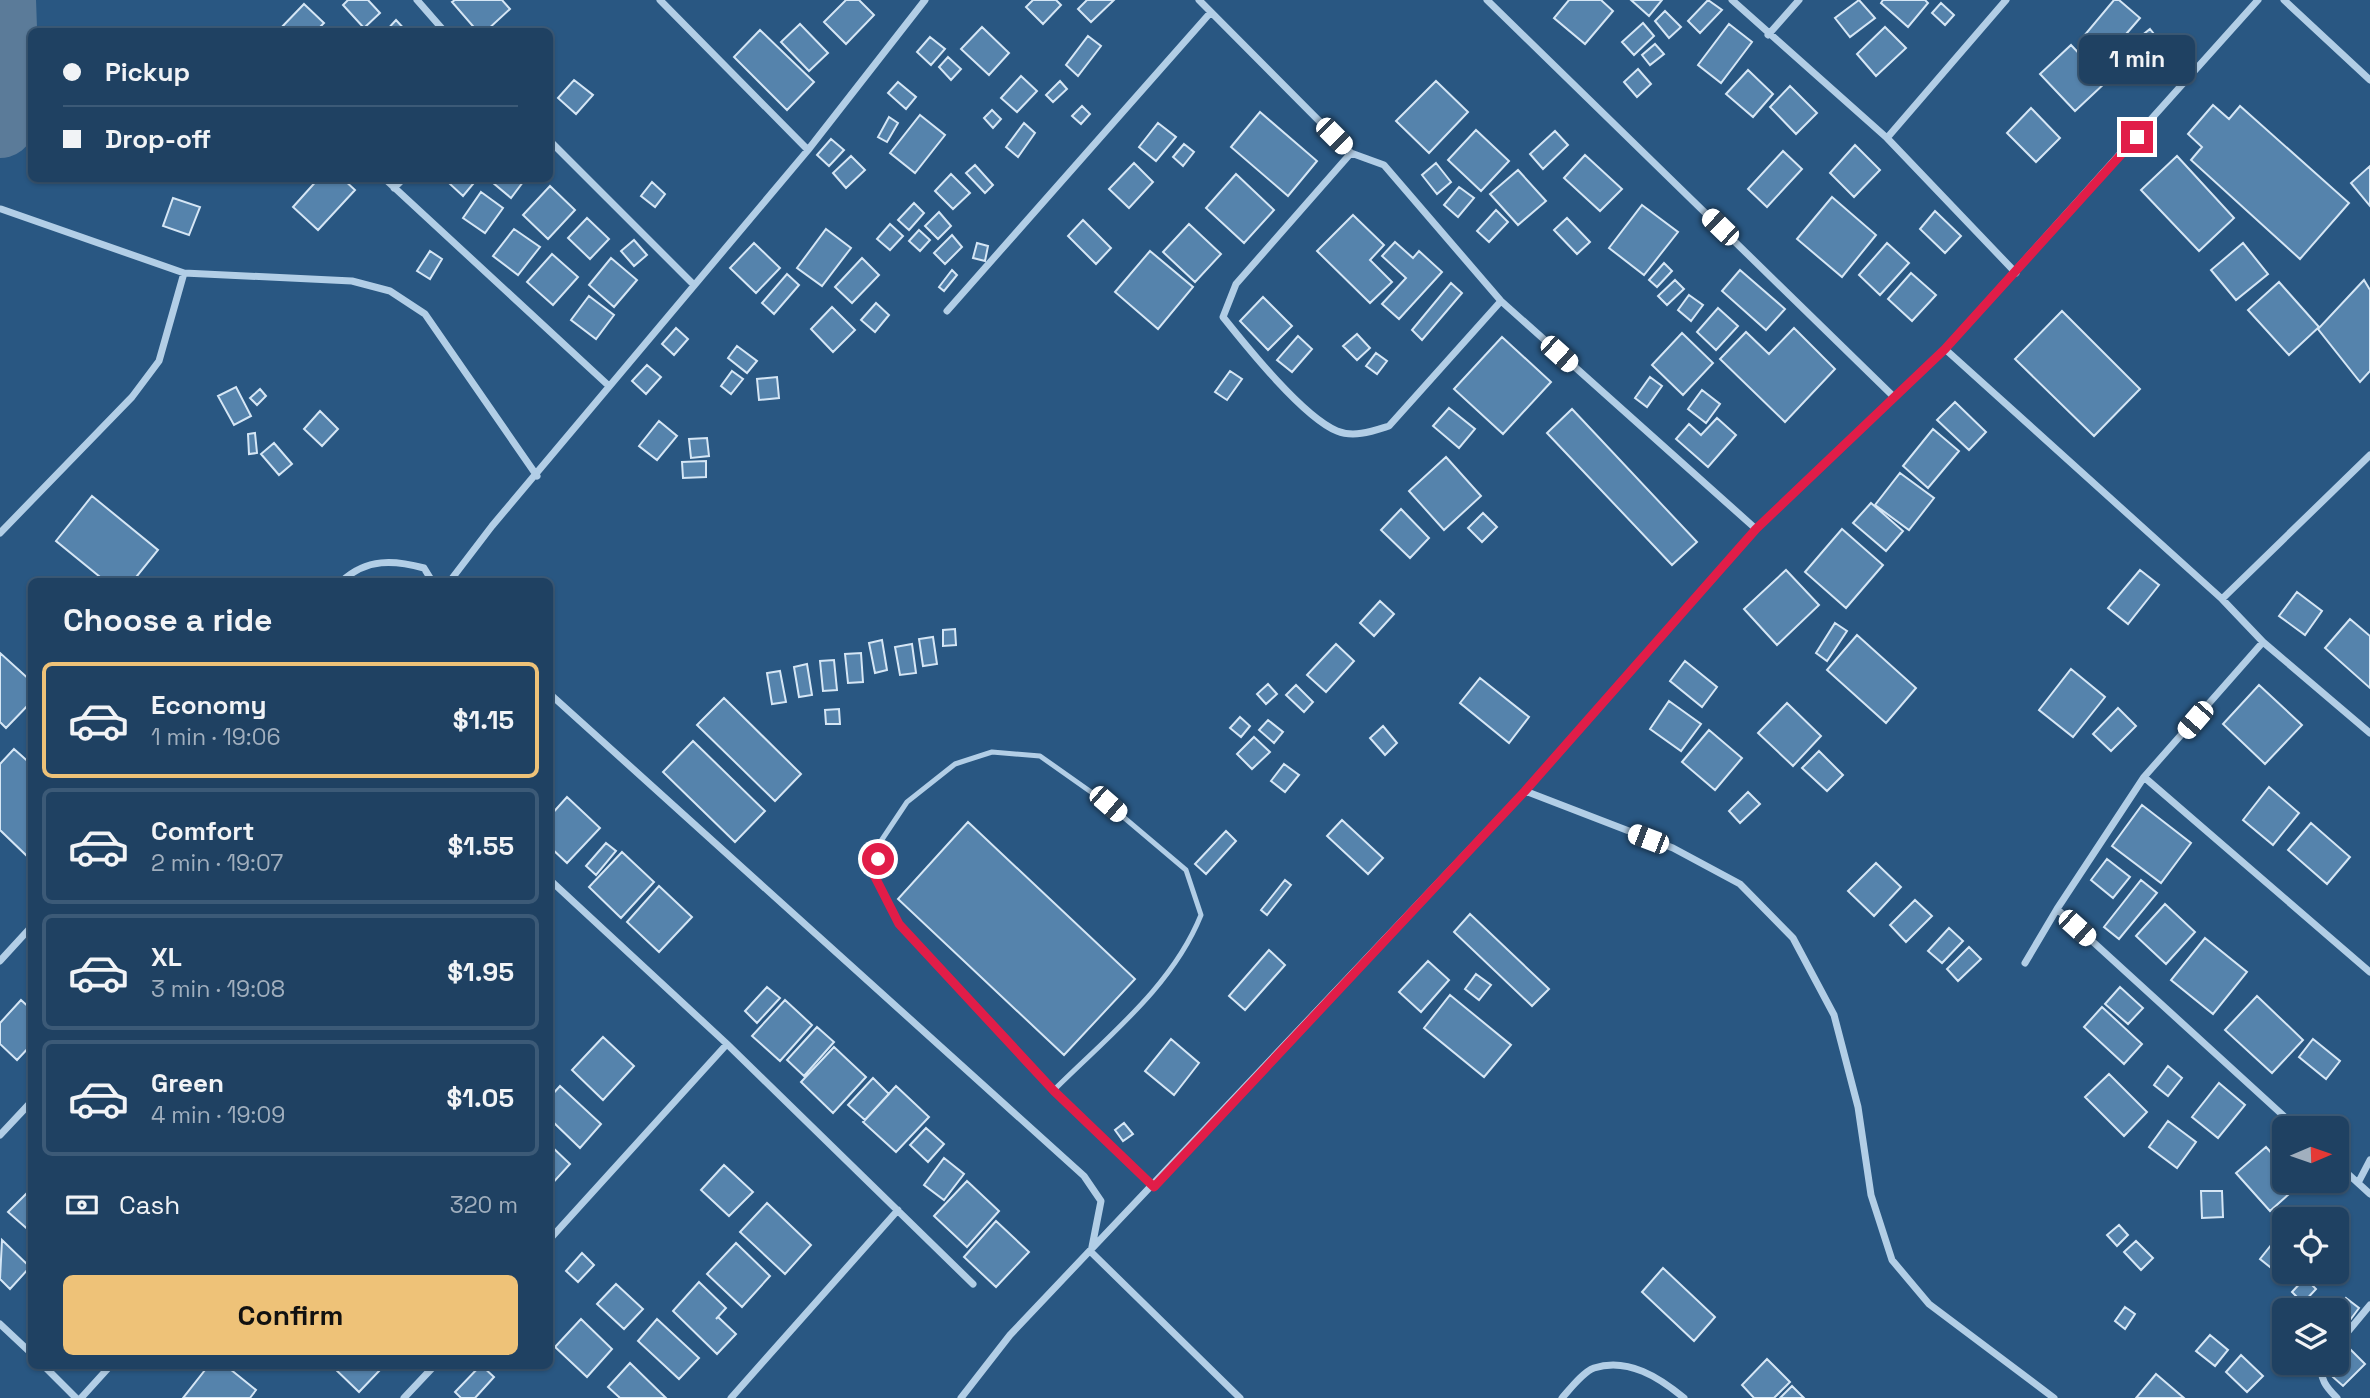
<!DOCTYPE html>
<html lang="en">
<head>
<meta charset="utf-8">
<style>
  :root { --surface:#1f4162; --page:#274868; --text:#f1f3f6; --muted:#a1afbe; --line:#3c5a77; --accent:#eec278 }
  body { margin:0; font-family:"Space Grotesk",sans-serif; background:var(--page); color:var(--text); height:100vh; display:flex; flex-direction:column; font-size:26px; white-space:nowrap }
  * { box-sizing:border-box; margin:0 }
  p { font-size:23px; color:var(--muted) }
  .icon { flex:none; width:38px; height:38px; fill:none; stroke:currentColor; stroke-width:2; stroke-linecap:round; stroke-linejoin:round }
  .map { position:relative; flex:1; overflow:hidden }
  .drawer { position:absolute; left:28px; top:578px; width:525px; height:791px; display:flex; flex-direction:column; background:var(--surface); border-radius:10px; box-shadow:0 2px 5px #0004,0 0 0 2px var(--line) }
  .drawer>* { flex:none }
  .banner { position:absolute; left:28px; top:28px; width:525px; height:154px; border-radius:10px; box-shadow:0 2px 5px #0004,0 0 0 2px var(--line); display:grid; align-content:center; height:154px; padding:0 35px; background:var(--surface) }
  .needle { width:46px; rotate:88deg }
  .buttons { position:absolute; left:2272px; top:1116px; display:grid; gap:14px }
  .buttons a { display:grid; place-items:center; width:77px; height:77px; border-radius:10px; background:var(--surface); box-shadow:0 2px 5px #0004,0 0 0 2px var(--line); font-size:35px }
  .end { position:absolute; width:32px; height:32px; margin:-16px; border:9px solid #e11d48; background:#fff; box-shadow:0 0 0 4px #fff }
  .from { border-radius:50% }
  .bubble { position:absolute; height:49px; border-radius:10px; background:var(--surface); box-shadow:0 2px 5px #0004,0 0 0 2px var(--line); font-size:23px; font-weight:800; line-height:49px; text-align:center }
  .car { position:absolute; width:21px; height:42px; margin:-21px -10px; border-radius:9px; box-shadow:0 0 5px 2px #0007; background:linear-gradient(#fff 24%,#345 0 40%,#fff 0 76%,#345 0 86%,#fff 0) }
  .banner b { display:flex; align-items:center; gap:24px; height:66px; font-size:26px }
  .banner b+b { border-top:2px solid var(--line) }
  .banner i { width:18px; height:18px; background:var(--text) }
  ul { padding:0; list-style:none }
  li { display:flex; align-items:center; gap:21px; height:116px; margin:0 14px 10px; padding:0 21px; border:4px solid var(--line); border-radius:10px }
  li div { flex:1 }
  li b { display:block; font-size:26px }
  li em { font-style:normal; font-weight:800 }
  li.selected { border-color:var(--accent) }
  li>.icon { width:63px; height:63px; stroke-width:1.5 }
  h2 { padding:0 35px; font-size:32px; line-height:84px }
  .pay { display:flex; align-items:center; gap:18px; height:77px; padding:0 35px; font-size:26px }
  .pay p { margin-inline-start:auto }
  .cta { display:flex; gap:14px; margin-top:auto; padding:14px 35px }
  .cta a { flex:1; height:80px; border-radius:10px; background:var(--accent); color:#111; font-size:28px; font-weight:800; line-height:80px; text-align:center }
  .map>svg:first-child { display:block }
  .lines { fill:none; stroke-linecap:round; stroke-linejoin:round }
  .river { stroke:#5b7b99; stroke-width:70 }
  .building { fill:#5583ac; stroke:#d5e6f5; stroke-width:2 }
  .service { stroke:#b2cee6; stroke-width:5 }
  .minor { stroke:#b2cee6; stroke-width:7 }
  .route { stroke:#e11d48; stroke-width:9 }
</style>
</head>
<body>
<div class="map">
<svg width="2370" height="1398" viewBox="0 0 2370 1398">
  <rect width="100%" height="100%" fill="#295782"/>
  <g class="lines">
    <!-- river -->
    <path class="river" d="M0,123L5,114L1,0"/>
  </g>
  <!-- building -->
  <path class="building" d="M348,0H368L380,13L364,28L343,5Z
    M455,0H502L510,9L485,32H478L452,2Z
    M846,0H859L874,15L846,44L824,22Z
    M1033,0H1056L1061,5L1043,24L1026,7Z
    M1087,0H1114L1091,22L1078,9Z
    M1569,0H1601L1613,11L1585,44L1554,18Z
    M1631,0H1662L1649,16Z
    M1708,0L1722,10L1700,33L1688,21Z
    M1859,0L1875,18L1850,37L1835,18Z
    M1883,0H1925L1928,3L1908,27L1881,3Z
    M2114,0H2119L2140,18L2107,56L2083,37Z
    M1941,3L1954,15L1945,25L1932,13Z
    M304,4L324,23L315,32H280L279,30Z
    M1665,11L1681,27L1669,38L1655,21Z
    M396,20L407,32H385Z
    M1643,23L1654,36L1634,55L1622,42Z
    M800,24L828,53L809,71L781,42Z
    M1729,24L1752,42L1721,83L1698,65Z
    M982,27L1009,53L989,75L961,49Z
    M1885,27L1906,48L1876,76L1857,54Z
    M2150,29L2166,49L2149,61L2135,41Z
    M760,30L814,82L787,110L734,57Z
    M1088,36L1101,46L1078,76L1066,65Z
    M930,37L945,49L931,65L917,52Z
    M1655,44L1664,54L1650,65L1642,55Z
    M2071,45L2106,82L2075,111L2040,74Z
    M948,57L961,69L951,80L939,67Z
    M1638,69L1651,84L1637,97L1624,82Z
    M1748,70L1773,94L1753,117L1726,94Z
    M1021,76L1037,91L1017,112L1001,98Z
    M574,80L593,95L576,114L558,98Z
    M1060,81L1067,89L1053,102L1046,95Z
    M1436,81L1468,112L1429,153L1396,121Z
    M898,82L916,97L906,109L888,93Z
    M1790,86L1817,113L1796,134L1770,107Z
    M2213,105L2229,119L2240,106L2349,203L2300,259L2191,160L2202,147L2188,134Z
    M1082,106L1090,114L1081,124L1072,116Z
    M2031,108L2060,138L2036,162L2007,133Z
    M992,110L1001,119L993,128L984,118Z
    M1260,112L1317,161L1288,196L1231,147Z
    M920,115L945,135L915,173L890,153Z
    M889,117L898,123L887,142L878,137Z
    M1024,123L1035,133L1018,157L1006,147Z
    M1158,123L1176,137L1156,161L1139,147Z
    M1476,130L1509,161L1481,191L1448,160Z
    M1555,131L1568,145L1543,169L1530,154Z
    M831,139L844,150L829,166L817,155Z
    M1184,144L1194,152L1183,166L1173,157Z
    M1855,145L1880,170L1854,197L1830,173Z
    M1783,151L1802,169L1767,207L1748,189Z
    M1585,155L1622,189L1600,211L1564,178Z
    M851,156L865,170L846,188L833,173Z
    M2177,156L2234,218L2199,251L2141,190Z
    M1134,163L1153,182L1129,208L1109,189Z
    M1436,163L1451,182L1437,194L1422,175Z
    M975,165L993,185L985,193L966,173Z
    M2370,166V206L2351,183Z
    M1518,170L1546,201L1518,225L1490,194Z
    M951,174L970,193L953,209L935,191Z
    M1236,174L1274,210L1244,243L1206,208Z
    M319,178H342L355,190L318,230L293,207Z
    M455,178H478L463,196L450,184Z
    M495,178H526L511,198L492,182Z
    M652,182L665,194L655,207L641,196Z
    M550,186L575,210L548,239L523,215Z
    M1459,187L1474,198L1458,217L1444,205Z
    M481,192L503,208L485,233L463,218Z
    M1832,197L1876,235L1842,277L1797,239Z
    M173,198L200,207L189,235L163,226Z
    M914,203L924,213L909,230L898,220Z
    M1642,205L1678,232L1644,275L1609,248Z
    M1496,210L1508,222L1489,242L1477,231Z
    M1935,211L1961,236L1945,253L1920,229Z
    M939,212L951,226L938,239L925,226Z
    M1353,215L1384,245L1370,260L1392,282L1370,303L1317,251Z
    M587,218L609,239L590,259L568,238Z
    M1567,218L1590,242L1577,254L1554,230Z
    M1083,220L1111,248L1096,264L1068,236Z
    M890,224L903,236L890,250L877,239Z
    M1189,224L1221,254L1195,282L1163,252Z
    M514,229L540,247L518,275L493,256Z
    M826,229L851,248L822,286L797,268Z
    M919,230L930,240L920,251L909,241Z
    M952,235L962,247L945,264L934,253Z
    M634,240L647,255L634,266L621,251Z
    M1395,242L1413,258L1419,251L1442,272L1399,319L1382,304L1406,278L1382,256Z
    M754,243L780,268L756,293L730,268Z
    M977,243L988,246L985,261L973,258Z
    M1887,243L1909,263L1880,295L1859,275Z
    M2243,243L2268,274L2236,300L2211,270Z
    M430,251L442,259L430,279L417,271Z
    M1150,251L1193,287L1158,329L1115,292Z
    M552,254L578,277L553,305L527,282Z
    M611,258L637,280L614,307L589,285Z
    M862,258L879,275L852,303L835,287Z
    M1664,263L1672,271L1657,287L1649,280Z
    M952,270L957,275L944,291L939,287Z
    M1740,270L1785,309L1766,330L1722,291Z
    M1911,273L1936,295L1912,321L1888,299Z
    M787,274L799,285L774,314L762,303Z
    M1675,280L1684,289L1667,305L1658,296Z
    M2364,280L2370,290V371L2360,382L2318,329Z
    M2279,282L2319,327L2289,355L2248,310Z
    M1451,283L1462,293L1422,340L1412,330Z
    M1689,295L1703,305L1691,321L1678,310Z
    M589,296L614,315L596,339L571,320Z
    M1263,297L1292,326L1268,350L1240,321Z
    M876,303L889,315L875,332L861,320Z
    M832,307L855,330L833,352L811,329Z
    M1718,308L1738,326L1716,350L1697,332Z
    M2062,311L2140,389L2094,436L2015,359Z
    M676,328L688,339L674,355L662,344Z
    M1794,328L1835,369L1785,422L1720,359L1746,332L1769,354Z
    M1682,333L1713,363L1683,395L1652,365Z
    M1357,334L1370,348L1357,360L1343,346Z
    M1298,336L1312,349L1292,372L1277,360Z
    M1502,337L1551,382L1503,434L1454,389Z
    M737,346L757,361L747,373L728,358Z
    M1376,353L1387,361L1377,374L1366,366Z
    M647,365L661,377L646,394L632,381Z
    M732,371L743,379L731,394L721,386Z
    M1230,371L1242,379L1227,400L1215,392Z
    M777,377L779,398L759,400L757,379Z
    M1650,377L1662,386L1647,407L1635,398Z
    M236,387L251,416L234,425L218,396Z
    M260,389L266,396L257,405L250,398Z
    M1702,390L1720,404L1706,423L1688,409Z
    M1955,402L1986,432L1969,450L1937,420Z
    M1449,408L1475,429L1459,448L1433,426Z
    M1572,409L1697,542L1672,565L1547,433Z
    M320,411L338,429L322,446L304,429Z
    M1717,418L1736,435L1708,467L1676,439L1689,424L1701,435Z
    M659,421L677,436L657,460L639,446Z
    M1933,429L1959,451L1928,488L1903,466Z
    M255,433L257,453L249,454L248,434Z
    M707,438L709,456L691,458L689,439Z
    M274,443L292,464L279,475L261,454Z
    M1446,457L1481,496L1444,530L1409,491Z
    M706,461V477L683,478L682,462Z
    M1900,473L1934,498L1909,530L1875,505Z
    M92,496L158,550L133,581H105L56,541Z
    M1871,503L1903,531L1886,551L1853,523Z
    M1401,509L1429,538L1410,558L1381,530Z
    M1483,513L1497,527L1482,542L1468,528Z
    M1842,529L1883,565L1846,608L1805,572Z
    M1786,570L1819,605L1777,645L1744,609Z
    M2140,570L2159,585L2128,624L2108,608Z
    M2297,592L2322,611L2305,635L2279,616Z
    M1380,601L1394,614L1374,636L1360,623Z
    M2350,619L2370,636V688L2325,648Z
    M1835,623L1847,631L1827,661L1816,653Z
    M955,629L956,645L943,646V630Z
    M1857,635L1916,688L1886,723L1827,670Z
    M933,637L937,664L923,666L919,639Z
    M882,640L887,670L875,673L869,643Z
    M912,644L916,673L900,675L895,647Z
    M1336,644L1354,661L1326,692L1307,675Z
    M0,653L32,682V701L6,728L0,722Z
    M861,653L863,682L848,683L845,654Z
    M834,660L837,690L823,691L820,661Z
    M1685,661L1717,687L1702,707L1670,681Z
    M807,664L812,695L799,697L794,667Z
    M2071,669L2105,697L2073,737L2039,710Z
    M780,671L786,702L772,704L767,673Z
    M1480,678L1529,717L1509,743L1460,703Z
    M1268,684L1277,694L1266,704L1257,694Z
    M1296,685L1313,702L1304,712L1286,695Z
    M2259,685L2302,725L2265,764L2223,724Z
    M724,698L801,774L775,801L697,725Z
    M1669,701L1701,724L1681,751L1650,729Z
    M1787,703L1821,736L1793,766L1758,733Z
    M2118,708L2136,726L2111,751L2093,734Z
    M839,709L840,724H826L825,710Z
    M1240,717L1250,726L1241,737L1230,728Z
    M1268,720L1283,732L1274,743L1259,730Z
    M1383,726L1397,743L1385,755L1370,738Z
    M1709,730L1742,758L1715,790L1682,762Z
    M1254,737L1270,752L1252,769L1237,754Z
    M693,741L765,811L735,842L663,772Z
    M14,749L32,765V855L29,858L0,830V764Z
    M1819,751L1843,775L1827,791L1802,768Z
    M1284,764L1299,775L1285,792L1271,781Z
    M2269,787L2299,813L2273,845L2243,820Z
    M1748,792L1760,804L1740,823L1729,811Z
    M567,797L600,828L567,863L550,847V816Z
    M2142,805L2191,843L2161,883L2112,846Z
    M1342,820L1383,858L1368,874L1327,836Z
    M968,822L1135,979L1064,1055L898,899Z
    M2311,823L2350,857L2327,884L2288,850Z
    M1226,831L1236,841L1206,874L1195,864Z
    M606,843L616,851L596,875L586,866Z
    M622,852L654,882L621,918L589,887Z
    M2107,859L2130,877L2113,898L2091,880Z
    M1876,863L1901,887L1874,916L1848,891Z
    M1285,880L1291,885L1267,915L1261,910Z
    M2141,880L2157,893L2119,939L2104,927Z
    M659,886L692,917L659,952L627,922Z
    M1915,900L1932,916L1906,942L1890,925Z
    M2165,904L2195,932L2166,964L2136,936Z
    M1470,914L1549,989L1532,1006L1454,932Z
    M1949,928L1963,941L1942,963L1928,951Z
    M2205,938L2247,972L2213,1014L2171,980Z
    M1969,947L1981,959L1958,981L1947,969Z
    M1269,950L1285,965L1245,1010L1229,996Z
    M1428,961L1449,980L1421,1012L1399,992Z
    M1476,974L1491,985L1479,1000L1465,989Z
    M767,987L780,998L757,1023L745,1011Z
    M2120,987L2143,1008L2128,1024L2105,1004Z
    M1450,995L1511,1045L1484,1077L1424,1028Z
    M2257,996L2303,1040L2272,1073L2225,1030Z
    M21,1000L32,1010V1044L17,1060L0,1044V1023Z
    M785,1000L812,1025L780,1061L752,1036Z
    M2102,1007L2142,1044L2124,1064L2084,1027Z
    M817,1027L834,1042L804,1076L787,1060Z
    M603,1037L634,1066L603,1100L572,1070Z
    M1171,1039L1199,1063L1174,1095L1145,1071Z
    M2313,1039L2340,1061L2326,1079L2299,1057Z
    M834,1047L866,1077L833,1113L801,1082Z
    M2168,1066L2182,1078L2168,1096L2154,1085Z
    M2109,1074L2147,1112L2124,1136L2085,1097Z
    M873,1078L889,1094L865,1120L848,1105Z
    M2219,1083L2245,1105L2218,1138L2192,1117Z
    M560,1086L601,1124L580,1148L550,1119V1097Z
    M896,1086L929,1117L896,1152L863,1122Z
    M2168,1121L2196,1142L2177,1168L2149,1147Z
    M1124,1123L1133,1134L1123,1141L1115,1130Z
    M926,1128L944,1144L928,1162L910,1145Z
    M550,1145L570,1164L550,1186Z
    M2266,1147L2284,1167V1181H2296L2299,1185L2270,1211L2236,1173Z
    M944,1158L964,1174L944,1200L924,1185Z
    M724,1165L753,1192L729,1216L701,1190Z
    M967,1181L999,1211L967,1247L934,1216Z
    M32,1188V1233L8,1212Z
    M2201,1191H2222L2223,1217L2202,1218Z
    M767,1203L811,1245L785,1274L740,1232Z
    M996,1221L1029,1252L996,1287L964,1257Z
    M2119,1225L2128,1235L2117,1246L2107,1235Z
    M2276,1239L2284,1245V1260L2275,1271L2260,1259Z
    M2,1240L30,1267L10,1289L0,1279Z
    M2136,1241L2153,1258L2141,1270L2124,1252Z
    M736,1243L770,1276L742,1307L707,1274Z
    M582,1253L594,1265L578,1282L566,1271Z
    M1663,1268L1715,1317L1694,1341L1642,1292Z
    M2305,1278L2316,1289L2303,1303L2292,1292Z
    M699,1282L726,1308L716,1319L718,1317L736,1334L717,1354L673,1311Z
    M616,1284L643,1309L624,1329L597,1304Z
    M2346,1298L2359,1308L2336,1339V1311Z
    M2125,1307L2135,1314L2125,1329L2115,1321Z
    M581,1319L612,1349L587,1377L555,1347Z
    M657,1319L699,1358L679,1379L638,1341Z
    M2210,1335L2228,1350L2215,1366L2196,1351Z
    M2347,1346L2365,1364L2343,1386L2325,1370L2331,1363H2336V1357Z
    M2241,1355L2263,1376L2247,1392L2226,1372Z
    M1767,1359L1790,1382L1774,1398H1754L1742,1385Z
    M630,1363L666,1398H620L608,1387Z
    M209,1365H225L256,1390L250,1398H183Z
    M375,1365L380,1370L359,1392L332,1366Z
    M481,1365L494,1377L475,1398H461L455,1392Z
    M2156,1374L2184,1398H2136Z
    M1792,1386L1804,1398H1780Z"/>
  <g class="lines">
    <!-- service -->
    <path class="service" d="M1053,1091C1107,1037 1172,987 1201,915L1186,870L1108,804L1040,756L992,752L955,764L907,802L881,841L875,877L899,924L1053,1091L1152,1185"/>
    <!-- minor -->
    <path class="minor" d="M417,0L445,32
      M660,0L808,150
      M1199,0L1351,153L1384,165L1501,301L1756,529
      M1487,0L1894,397
      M1732,0L1887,138L2016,273
      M2284,0L2370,80
      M1768,35L1799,0
      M1887,138L2006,0
      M550,141L694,285
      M1351,153L1236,284L1223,317C1247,347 1303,417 1337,431C1354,438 1373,431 1389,426L1501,301
      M384,178L609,386
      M394,188L404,178
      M1,209L184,273L352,281L390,291L425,314L537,476
      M947,311L1211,12
      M1945,349L2222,599L2263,642L2370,733
      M0,533L132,397L159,361L184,273
      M342,581C367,558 394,560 424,568L432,581
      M450,581L492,526L808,150L925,0
      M2222,599L2370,455
      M550,694L1084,1176L1101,1201L1091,1252L1240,1398
      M2144,777L2370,972
      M1525,791L1673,848L1740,884L1793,938L1834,1015L1858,1107L1871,1195L1892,1260L1929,1304L2054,1398
      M550,880L727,1044L973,1284
      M2057,909L2298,1129
      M0,961L32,926
      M2025,963L2057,909L2144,777L2263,642
      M0,1135L32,1101
      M2336,1163L2370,1194
      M2358,1183L2370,1160
      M550,1239L727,1044
      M0,1324L32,1354
      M2336,1346L2370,1305
      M2323,1363C2318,1378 2327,1388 2337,1398
      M43,1365L76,1398
      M81,1398L111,1365
      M404,1398L435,1365
      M731,1398L898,1210
      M961,1398L1010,1335L1525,791L1756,529L1945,349L2258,0
      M1562,1398C1570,1389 1583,1372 1594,1368C1628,1357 1660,1378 1684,1398"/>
  </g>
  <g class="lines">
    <!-- route -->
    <path class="route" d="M878,859L875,877L899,924L1054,1091L1154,1187L1525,791L1756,529L1945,349L2137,137"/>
  </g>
</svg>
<div class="buttons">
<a><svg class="needle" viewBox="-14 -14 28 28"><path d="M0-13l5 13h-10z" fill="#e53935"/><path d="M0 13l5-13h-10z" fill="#a1afbe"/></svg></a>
<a><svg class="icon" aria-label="locate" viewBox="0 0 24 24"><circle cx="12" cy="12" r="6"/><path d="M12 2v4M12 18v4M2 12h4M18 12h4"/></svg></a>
<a><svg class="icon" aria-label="layers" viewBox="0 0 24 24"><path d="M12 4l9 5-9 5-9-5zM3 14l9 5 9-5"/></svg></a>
</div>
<i class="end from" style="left:878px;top:859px"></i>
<i class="end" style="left:2137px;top:137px"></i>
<div class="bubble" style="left:2079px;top:35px;width:116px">1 min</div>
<i class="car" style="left:1334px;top:136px;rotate:135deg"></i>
<i class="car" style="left:1720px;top:227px;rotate:314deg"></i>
<i class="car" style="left:1559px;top:354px;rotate:132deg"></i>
<i class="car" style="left:2195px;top:720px;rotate:221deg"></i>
<i class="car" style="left:1108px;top:804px;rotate:131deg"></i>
<i class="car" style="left:1648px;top:839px;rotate:291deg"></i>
<i class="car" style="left:2077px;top:928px;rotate:132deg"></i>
<div class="banner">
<b><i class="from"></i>Pickup</b>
<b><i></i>Drop-off</b>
</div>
<section class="drawer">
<h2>Choose a ride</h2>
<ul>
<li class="selected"><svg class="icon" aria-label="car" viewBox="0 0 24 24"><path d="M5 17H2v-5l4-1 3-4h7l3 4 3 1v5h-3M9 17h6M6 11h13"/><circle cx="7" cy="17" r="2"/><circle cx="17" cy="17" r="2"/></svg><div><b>Economy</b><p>1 min · 19:06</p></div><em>$1.15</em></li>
<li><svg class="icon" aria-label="car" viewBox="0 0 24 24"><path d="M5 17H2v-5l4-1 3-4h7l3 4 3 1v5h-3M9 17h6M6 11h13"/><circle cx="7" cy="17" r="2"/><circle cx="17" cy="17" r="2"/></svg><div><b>Comfort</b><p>2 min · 19:07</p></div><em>$1.55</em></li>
<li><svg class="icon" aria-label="car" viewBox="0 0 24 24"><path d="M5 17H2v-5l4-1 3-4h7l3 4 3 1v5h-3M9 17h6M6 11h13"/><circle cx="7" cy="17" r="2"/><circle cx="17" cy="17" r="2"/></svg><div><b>XL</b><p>3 min · 19:08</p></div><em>$1.95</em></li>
<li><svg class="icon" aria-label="car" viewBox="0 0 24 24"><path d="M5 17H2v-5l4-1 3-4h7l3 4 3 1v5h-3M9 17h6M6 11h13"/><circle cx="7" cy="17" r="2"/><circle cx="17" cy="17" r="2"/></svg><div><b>Green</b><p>4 min · 19:09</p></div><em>$1.05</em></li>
</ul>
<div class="pay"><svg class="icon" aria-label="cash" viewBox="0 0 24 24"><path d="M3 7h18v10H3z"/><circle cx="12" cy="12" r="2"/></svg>Cash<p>320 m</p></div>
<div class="cta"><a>Confirm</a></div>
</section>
</div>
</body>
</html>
